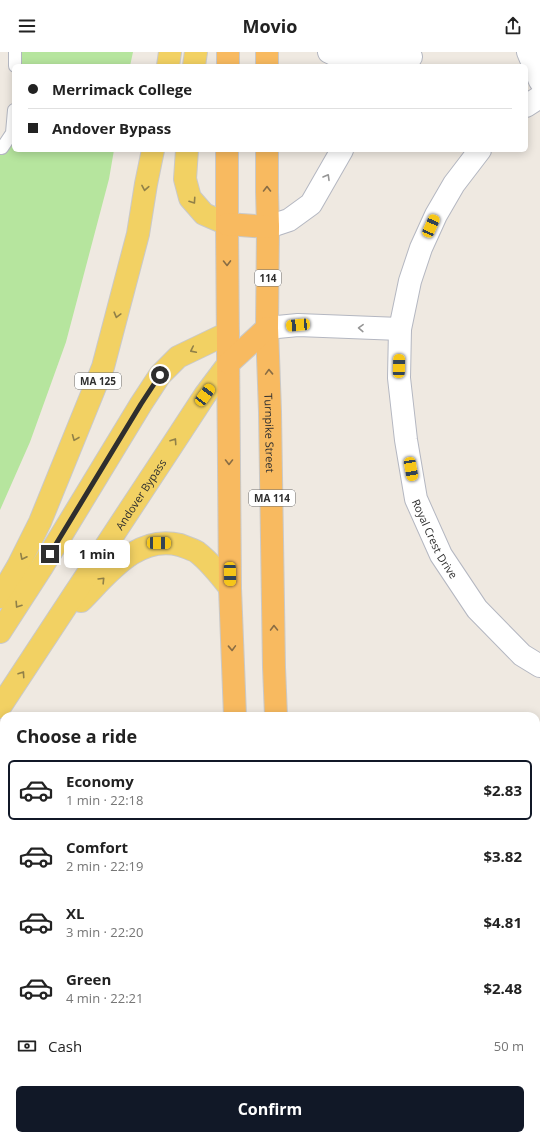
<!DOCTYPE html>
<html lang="en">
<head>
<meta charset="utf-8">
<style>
  :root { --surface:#fff; --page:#f2f2f2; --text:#222; --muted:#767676; --line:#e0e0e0; --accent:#111827 }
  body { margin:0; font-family:"Open Sans",sans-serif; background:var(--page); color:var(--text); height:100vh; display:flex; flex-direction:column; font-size:15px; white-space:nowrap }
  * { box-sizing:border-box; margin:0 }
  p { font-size:13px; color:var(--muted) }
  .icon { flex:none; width:22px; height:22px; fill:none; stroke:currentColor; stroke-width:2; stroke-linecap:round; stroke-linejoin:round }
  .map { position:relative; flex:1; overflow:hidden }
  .sheet { position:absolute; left:0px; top:660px; width:540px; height:428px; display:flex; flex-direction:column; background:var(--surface); border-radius:12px 12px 0 0; box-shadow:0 2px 10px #0003 }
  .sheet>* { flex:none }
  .top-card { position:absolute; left:12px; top:12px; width:516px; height:88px; border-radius:6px; box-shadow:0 2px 10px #0003; display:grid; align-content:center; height:88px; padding:0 16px; background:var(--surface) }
  .end { position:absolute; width:18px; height:18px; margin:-9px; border:5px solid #2e2e2e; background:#fff; box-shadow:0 0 0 2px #fff }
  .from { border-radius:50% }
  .bubble { position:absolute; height:28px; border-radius:6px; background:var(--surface); box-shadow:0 2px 10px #0003; font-size:13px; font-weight:700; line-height:28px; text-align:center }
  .car { position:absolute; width:12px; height:24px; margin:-12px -6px; border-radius:5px; box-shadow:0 0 3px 1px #0007; background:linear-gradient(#f5c518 24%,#345 0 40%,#f5c518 0 76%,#345 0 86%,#f5c518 0) }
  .top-card b { display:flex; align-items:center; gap:14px; height:38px; font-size:15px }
  .top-card b+b { border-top:1px solid var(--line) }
  .top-card i { width:10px; height:10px; background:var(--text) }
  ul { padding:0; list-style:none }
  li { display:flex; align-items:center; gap:12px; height:60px; margin:0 8px 6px; padding:0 8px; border:2px solid transparent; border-radius:6px }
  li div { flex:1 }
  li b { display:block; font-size:15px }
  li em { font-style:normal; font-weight:700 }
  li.active { border-color:var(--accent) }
  li>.icon { width:36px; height:36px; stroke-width:1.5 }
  h2 { padding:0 16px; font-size:18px; line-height:48px }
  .pay { display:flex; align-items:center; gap:10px; height:44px; padding:0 16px; font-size:15px }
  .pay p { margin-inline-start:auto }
  .primary-button { display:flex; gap:8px; margin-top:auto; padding:8px 16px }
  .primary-button a { flex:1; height:46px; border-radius:6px; background:var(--accent); color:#fff; font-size:16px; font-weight:700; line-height:46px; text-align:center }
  header { display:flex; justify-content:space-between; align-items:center; height:52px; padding:0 16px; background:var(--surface); font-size:18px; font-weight:700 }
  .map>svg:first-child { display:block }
  .green { fill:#b6e59e }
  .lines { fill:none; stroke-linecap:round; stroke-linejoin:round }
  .service-casing { stroke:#b4b7c1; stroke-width:14 }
  .minor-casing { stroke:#b4b7c1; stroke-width:24 }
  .primary-casing { stroke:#c9c9c9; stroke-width:24 }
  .trunk-casing { stroke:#c9c9c9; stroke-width:24 }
  .service { stroke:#fff; stroke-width:12 }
  .minor { stroke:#fff; stroke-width:22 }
  .primary { stroke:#f2d163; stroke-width:22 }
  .trunk { stroke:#f8ba60; stroke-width:22 }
  .oneway { stroke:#969696 }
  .oneway2 { stroke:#908048 }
  .oneway3 { stroke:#896d44 }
  .route { stroke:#2e2e2e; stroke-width:5 }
  .labels { text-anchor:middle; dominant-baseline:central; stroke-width:3; stroke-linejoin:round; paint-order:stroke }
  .shield { fill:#fff; stroke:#6d6d6d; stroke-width:1 }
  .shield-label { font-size:10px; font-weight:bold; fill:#2e2e2e }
  .street-label { font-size:11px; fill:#2e2e2e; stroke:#fff }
</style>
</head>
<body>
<header><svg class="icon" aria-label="menu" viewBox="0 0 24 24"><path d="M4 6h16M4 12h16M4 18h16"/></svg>Movio<svg class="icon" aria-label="share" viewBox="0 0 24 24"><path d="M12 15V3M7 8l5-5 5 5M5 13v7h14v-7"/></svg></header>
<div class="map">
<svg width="540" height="1088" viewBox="0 0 540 1088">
  <rect width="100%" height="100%" fill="#efe9e1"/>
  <!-- green -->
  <path class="green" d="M22,0H133L130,14H22Z
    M14,91V98H114L109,127L66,290L30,390L0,458V100H6Z"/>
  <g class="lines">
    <defs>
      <path id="service" d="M15,0V14
        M0,96H2L12,81L14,58
        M536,733L540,734
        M0,883L4,886
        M536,900H540
        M536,1038H540
        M134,1086L154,1088
        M228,1088L253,1087L266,1088"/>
      <g id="minor">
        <path d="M329,0C353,14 385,7 411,5"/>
        <path d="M528,0L540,29"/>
        <path d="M526,54L540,45"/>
        <path id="s1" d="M480,98L454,132L436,163L421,196L410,229L400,277L399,326L406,388L416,447L441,503L477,557L522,603L540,614"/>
        <path d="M268,175L289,168L311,152L342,98"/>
        <path d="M267,276L298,273L400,277"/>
      </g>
      <g id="primary">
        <path d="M168,14L170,0"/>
        <path d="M194,14L196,0"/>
        <path d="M187,98L185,127L190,146L204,162L227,172"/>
        <path d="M0,545L18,514L40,470L103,315L138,182L146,132L153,98"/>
        <path d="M81,549C108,522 137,482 180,493C185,495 192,497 197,500C210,510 220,523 230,536"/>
        <path d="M0,580L42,515L141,352L160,323L178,305L228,281"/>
        <path id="s2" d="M0,655L173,392L205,343L229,311"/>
      </g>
      <g id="trunk">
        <path d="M228,14V0"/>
        <path d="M267,14V0"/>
        <path d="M227,98V172L230,536L235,664"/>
        <path id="s3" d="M267,98V140L268,175L267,276L270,360L274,615L276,664"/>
        <path d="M227,172L268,175"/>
        <path d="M229,311L267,276"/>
        <path d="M253,1084V1088"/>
      </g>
    </defs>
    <!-- service casing -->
    <use href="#service" class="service-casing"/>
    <!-- minor casing -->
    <use href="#minor" class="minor-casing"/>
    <!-- primary casing -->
    <use href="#primary" class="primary-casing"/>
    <!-- trunk casing -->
    <use href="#trunk" class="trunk-casing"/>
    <!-- service -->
    <use href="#service" class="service"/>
    <!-- minor -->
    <use href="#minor" class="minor"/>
    <!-- primary -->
    <use href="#primary" class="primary"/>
    <!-- trunk -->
    <use href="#trunk" class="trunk"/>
  </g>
  <!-- one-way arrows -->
  <defs><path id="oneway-chevron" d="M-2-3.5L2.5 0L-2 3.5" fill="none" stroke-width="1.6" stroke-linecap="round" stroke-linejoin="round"/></defs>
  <g class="oneway">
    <use href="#oneway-chevron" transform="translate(327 125) rotate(-60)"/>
    <use href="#oneway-chevron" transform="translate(361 276) rotate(-178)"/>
  </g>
  <g class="oneway2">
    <use href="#oneway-chevron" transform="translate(145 136) rotate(100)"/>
    <use href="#oneway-chevron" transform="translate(193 149) rotate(56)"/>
    <use href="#oneway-chevron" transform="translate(117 263) rotate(105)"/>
    <use href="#oneway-chevron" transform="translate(193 298) rotate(154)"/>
    <use href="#oneway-chevron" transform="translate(75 386) rotate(112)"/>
    <use href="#oneway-chevron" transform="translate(174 389) rotate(-56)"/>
    <use href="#oneway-chevron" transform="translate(23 505) rotate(117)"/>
    <use href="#oneway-chevron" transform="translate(102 528) rotate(-46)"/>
    <use href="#oneway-chevron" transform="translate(18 553) rotate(123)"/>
    <use href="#oneway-chevron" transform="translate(22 622) rotate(-56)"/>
  </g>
  <g class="oneway3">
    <use href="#oneway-chevron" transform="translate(267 137) rotate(-90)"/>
    <use href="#oneway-chevron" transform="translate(227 211) rotate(89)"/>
    <use href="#oneway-chevron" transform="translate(269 320) rotate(-92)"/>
    <use href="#oneway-chevron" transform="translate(229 410) rotate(90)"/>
    <use href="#oneway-chevron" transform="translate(274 576) rotate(-91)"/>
    <use href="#oneway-chevron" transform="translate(232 596) rotate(88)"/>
  </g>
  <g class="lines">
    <!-- route -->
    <path class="route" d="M50,502L141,352L160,323"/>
  </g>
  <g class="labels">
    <!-- shield labels -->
    <g class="shield">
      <rect x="255" y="218" width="26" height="16" rx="3"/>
      <rect x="75" y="321" width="46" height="16" rx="3"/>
      <rect x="249" y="438" width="46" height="16" rx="3"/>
    </g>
    <g class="shield-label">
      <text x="268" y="226">114</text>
      <text x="98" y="329">MA 125</text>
      <text x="272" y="446">MA 114</text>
    </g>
    <!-- street labels -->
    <g class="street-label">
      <text stroke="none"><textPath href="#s3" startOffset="283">Turnpike Street</textPath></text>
      <text stroke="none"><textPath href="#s2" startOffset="255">Andover Bypass</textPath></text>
      <text stroke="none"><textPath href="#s1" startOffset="414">Royal Crest Drive</textPath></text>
    </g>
  </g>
</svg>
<i class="end from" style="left:160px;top:323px"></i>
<i class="end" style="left:50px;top:502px"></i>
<div class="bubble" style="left:64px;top:488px;width:66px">1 min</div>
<i class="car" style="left:431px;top:174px;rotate:24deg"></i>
<i class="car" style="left:298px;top:273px;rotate:265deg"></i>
<i class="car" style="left:399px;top:314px;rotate:1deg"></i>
<i class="car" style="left:205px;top:343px;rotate:37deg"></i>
<i class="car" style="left:411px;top:417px;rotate:170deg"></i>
<i class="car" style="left:159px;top:491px;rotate:91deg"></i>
<i class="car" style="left:230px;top:522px;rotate:179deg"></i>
<div class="top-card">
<b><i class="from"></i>Merrimack College</b>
<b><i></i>Andover Bypass</b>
</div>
<section class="sheet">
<h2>Choose a ride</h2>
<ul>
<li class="active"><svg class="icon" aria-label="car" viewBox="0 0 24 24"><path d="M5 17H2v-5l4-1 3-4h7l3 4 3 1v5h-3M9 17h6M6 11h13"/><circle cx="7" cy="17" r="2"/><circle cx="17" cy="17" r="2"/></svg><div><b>Economy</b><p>1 min · 22:18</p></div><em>$2.83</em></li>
<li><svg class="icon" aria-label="car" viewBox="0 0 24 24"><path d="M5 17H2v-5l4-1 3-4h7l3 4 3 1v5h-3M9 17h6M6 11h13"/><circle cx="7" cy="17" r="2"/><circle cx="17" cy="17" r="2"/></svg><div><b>Comfort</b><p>2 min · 22:19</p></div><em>$3.82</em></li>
<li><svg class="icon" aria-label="car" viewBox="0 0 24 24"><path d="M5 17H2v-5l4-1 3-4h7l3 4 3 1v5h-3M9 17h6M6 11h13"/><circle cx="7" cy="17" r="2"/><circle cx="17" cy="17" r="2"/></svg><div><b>XL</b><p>3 min · 22:20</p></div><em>$4.81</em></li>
<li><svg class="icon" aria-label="car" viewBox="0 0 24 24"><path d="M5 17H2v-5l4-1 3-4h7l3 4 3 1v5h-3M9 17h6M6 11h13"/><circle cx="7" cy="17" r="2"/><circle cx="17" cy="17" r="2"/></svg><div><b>Green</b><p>4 min · 22:21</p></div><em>$2.48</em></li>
</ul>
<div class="pay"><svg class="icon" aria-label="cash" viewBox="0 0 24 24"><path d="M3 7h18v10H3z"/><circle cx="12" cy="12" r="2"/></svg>Cash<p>50 m</p></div>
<div class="primary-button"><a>Confirm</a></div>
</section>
</div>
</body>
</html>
